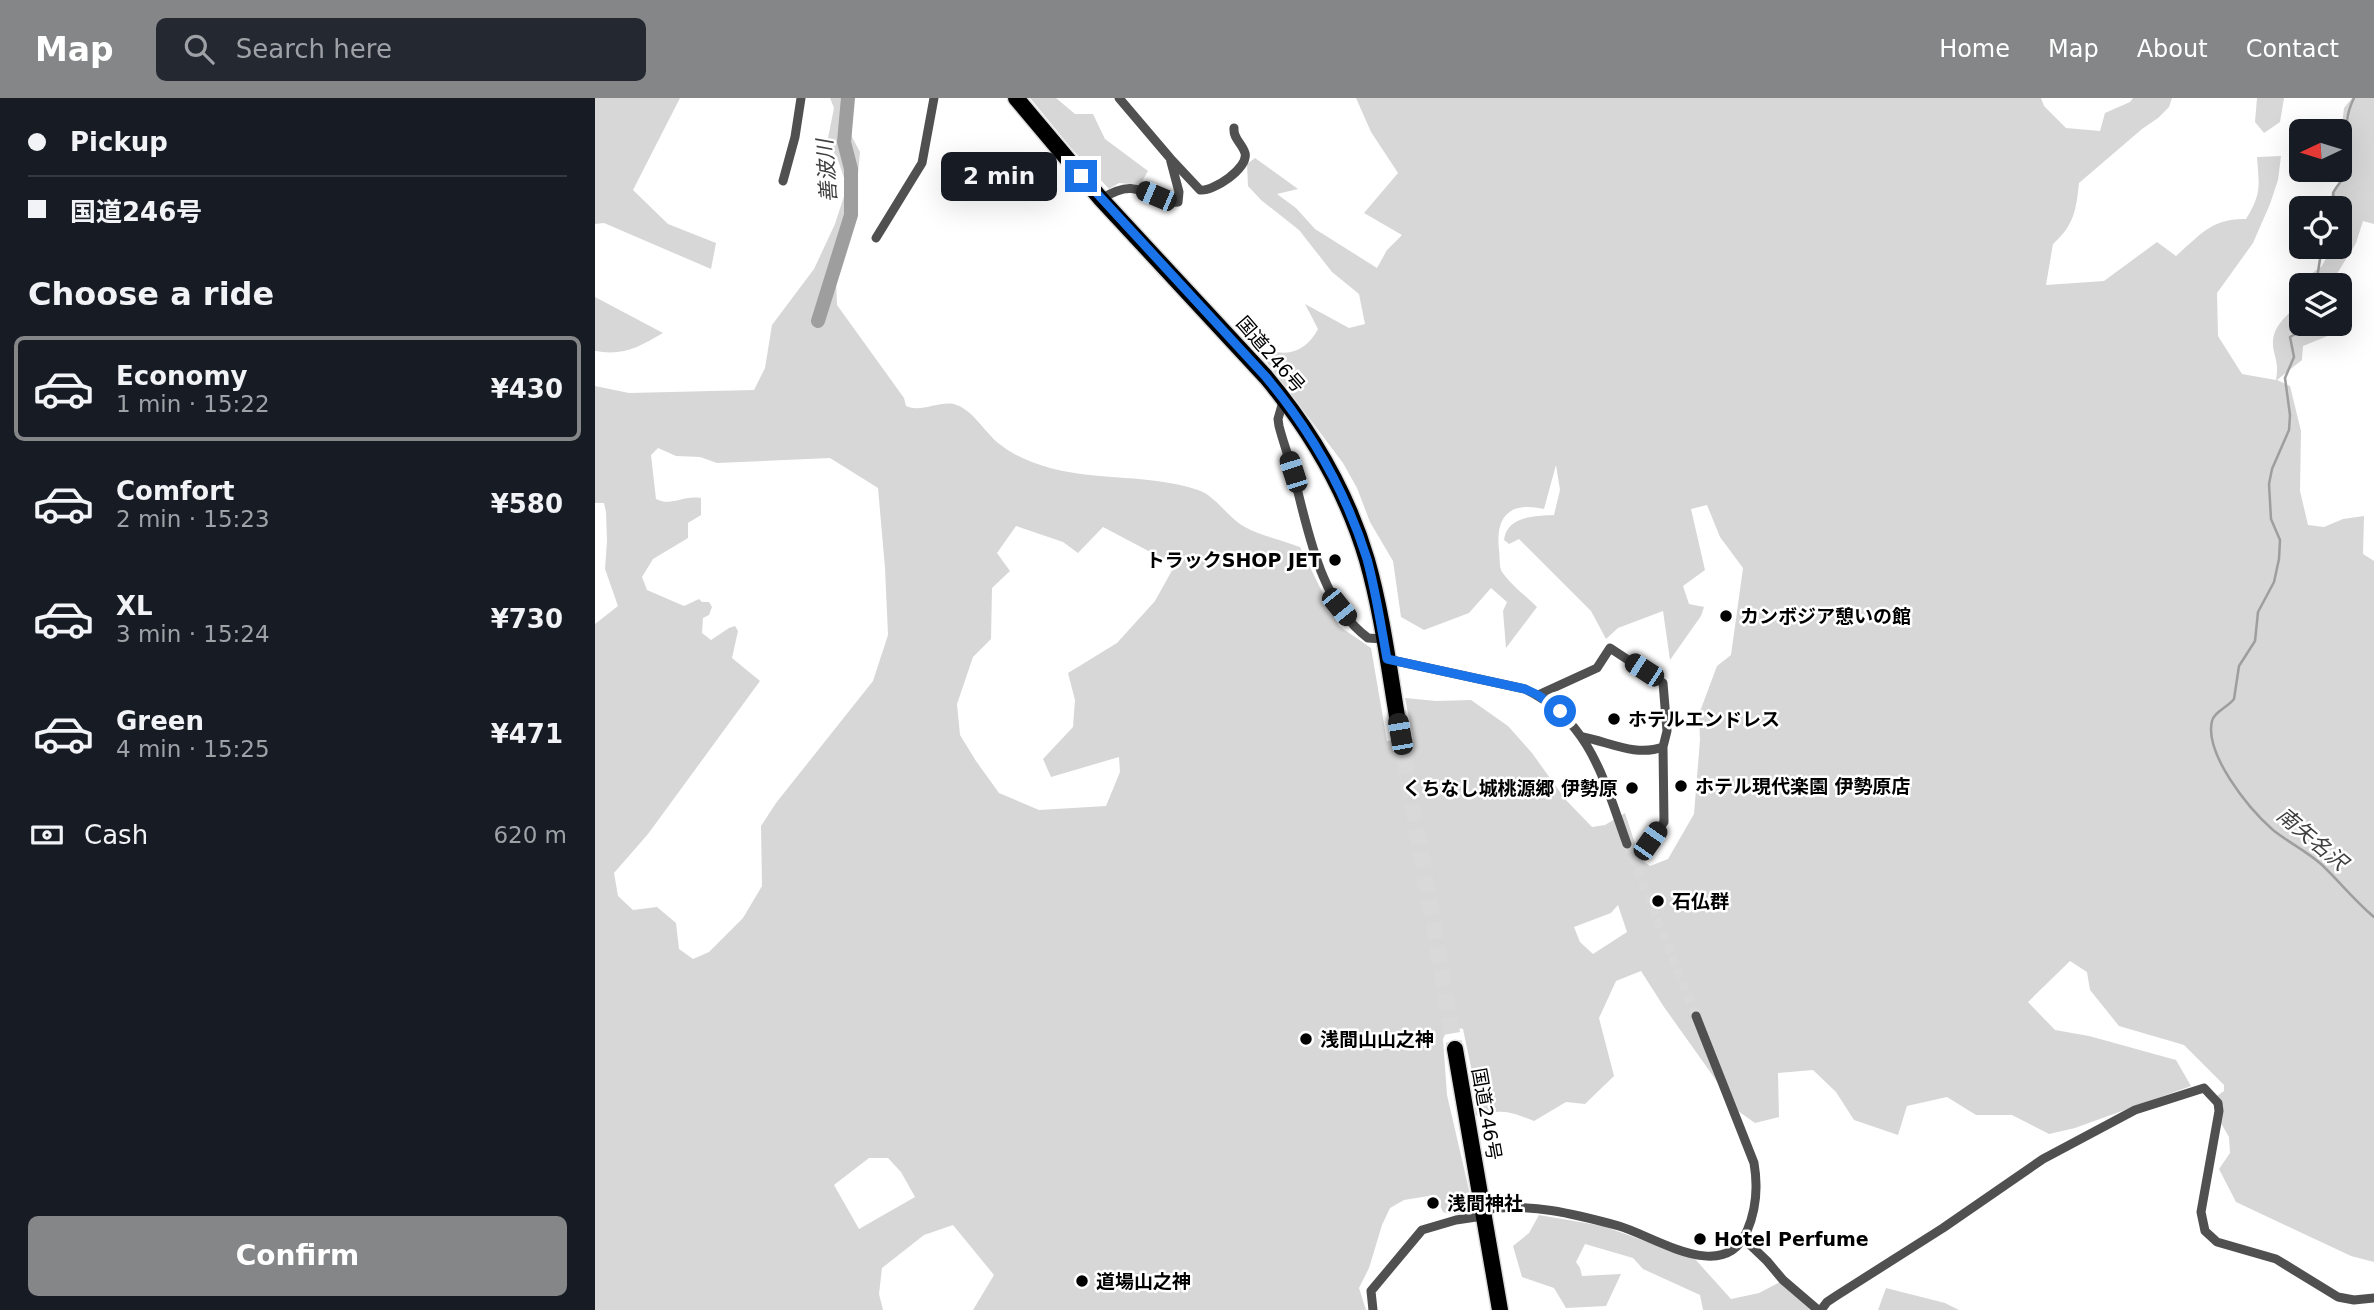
<!DOCTYPE html>
<html lang="en">
<head>
<meta charset="utf-8">
<style>
  :root { --surface:#171b24; --page:#242831; --text:#f1f3f6; --muted:#9ea1a6; --line:#363941; --accent:#858687 }
  body { margin:0; font-family:"DejaVu Sans","Noto Sans JP",sans-serif; background:var(--page); color:var(--text); height:100vh; display:flex; flex-direction:column; font-size:26px; white-space:nowrap }
  * { box-sizing:border-box; margin:0 }
  p { font-size:23px; color:var(--muted) }
  .icon { flex:none; width:38px; height:38px; fill:none; stroke:currentColor; stroke-width:2; stroke-linecap:round; stroke-linejoin:round }
  .map { position:relative; flex:1; overflow:hidden }
  .panel { display:flex; flex-direction:column; background:var(--surface); width:595px }
  .panel>* { flex:none }
  .guide { display:grid; align-content:center; height:154px; padding:0 28px; background:var(--surface) }
  .needle { width:46px; rotate:266deg }
  .controls { position:absolute; left:1694px; top:21px; display:grid; gap:14px }
  .controls a { display:grid; place-items:center; width:63px; height:63px; border-radius:10px; background:var(--surface); box-shadow:0 7px 28px #0002; font-size:35px }
  .end { position:absolute; width:32px; height:32px; margin:-16px; border:9px solid #1a73e8; background:#fff; box-shadow:0 0 0 4px #fff }
  .from { border-radius:50% }
  .bubble { position:absolute; height:49px; border-radius:10px; background:var(--surface); box-shadow:0 7px 28px #0002; font-size:23px; font-weight:700; line-height:49px; text-align:center }
  .car { position:absolute; width:21px; height:42px; margin:-21px -10px; border-radius:9px; box-shadow:0 0 5px 2px #0007; background:linear-gradient(#222 24%,#8ab4d8 0 40%,#222 0 76%,#8ab4d8 0 86%,#222 0) }
  .guide b { display:flex; align-items:center; gap:24px; height:66px; font-size:26px }
  .guide b+b { border-top:2px solid var(--line) }
  .guide i { width:18px; height:18px; background:var(--text) }
  ul { padding:0; list-style:none }
  li { display:flex; align-items:center; gap:21px; height:105px; margin:0 14px 10px; padding:0 14px; border:4px solid transparent; border-radius:10px }
  li div { flex:1 }
  li b { display:block; font-size:26px }
  li em { font-style:normal; font-weight:700 }
  li.active { border-color:var(--accent) }
  li>.icon { width:63px; height:63px; stroke-width:1.5 }
  h2 { padding:0 28px; font-size:32px; line-height:84px }
  .pay { display:flex; align-items:center; gap:18px; height:77px; padding:0 28px; font-size:26px }
  .pay p { margin-inline-start:auto }
  .primary-button { display:flex; gap:14px; margin-top:auto; padding:14px 28px }
  .primary-button a { flex:1; height:80px; border-radius:10px; background:var(--accent); color:#fff; font-size:28px; font-weight:700; line-height:80px; text-align:center }
  header { display:flex; align-items:center; gap:42px; box-sizing:border-box; height:98px; padding:0 35px; background:var(--accent); color:#fff }
  header strong { font-size:33px }
  nav { display:flex; gap:38px; margin-inline-start:auto; font-size:24px }
  .search { width:490px; height:63px; background:var(--page); display:flex; align-items:center; gap:18px; box-sizing:border-box; padding:0 24px; border-radius:10px; color:var(--muted); font-size:26px }
  main { display:flex; flex:1; min-height:0 }
  .map>svg:first-child { display:block }
  .green { fill:#d7d7d7; fill-rule:evenodd }
  .lines { fill:none; stroke-linecap:round; stroke-linejoin:round }
  .stream { stroke:#9e9e9e; stroke-width:2.5 }
  .river { stroke:#9e9e9e; stroke-width:14 }
  .minor-tunnel { stroke:#d9d9d9; stroke-width:9; stroke-dasharray:9 4.5; stroke-linecap:butt }
  .trunk-tunnel { stroke:#d9d9d9; stroke-width:16; stroke-dasharray:16 8; stroke-linecap:butt }
  .trunk-casing { stroke:#dbdbdb; stroke-width:19 }
  .minor { stroke:#505050; stroke-width:9 }
  .trunk { stroke:#000; stroke-width:16 }
  .route { stroke:#1a73e8; stroke-width:9 }
  .poi-dot { fill:#000; stroke:#fff; stroke-width:2.5 }
  .labels { text-anchor:middle; dominant-baseline:central; stroke-width:5; stroke-linejoin:round; paint-order:stroke }
  .street-label { font-size:19px; fill:#000; stroke:#fff }
  .poi-label { font-size:19px; font-weight:bold; fill:#000; stroke:#fff; text-anchor:start }
  .water-label { font-size:21px; font-style:italic; fill:#3f3f3f; stroke:#fff }
</style>
</head>
<body>
<header>
<strong>Map</strong>
<div class="search"><svg class="icon" aria-label="search" viewBox="0 0 24 24"><circle cx="10" cy="10" r="6"/><path d="M15 15l6 6"/></svg>Search here</div>
<nav><a>Home</a><a>Map</a><a>About</a><a>Contact</a></nav>
</header>
<main>
<section class="panel">
<div class="guide">
<b><i class="from"></i>Pickup</b>
<b><i></i>国道246号</b>
</div>
<h2>Choose a ride</h2>
<ul>
<li class="active"><svg class="icon" aria-label="car" viewBox="0 0 24 24"><path d="M5 17H2v-5l4-1 3-4h7l3 4 3 1v5h-3M9 17h6M6 11h13"/><circle cx="7" cy="17" r="2"/><circle cx="17" cy="17" r="2"/></svg><div><b>Economy</b><p>1 min · 15:22</p></div><em>¥430</em></li>
<li><svg class="icon" aria-label="car" viewBox="0 0 24 24"><path d="M5 17H2v-5l4-1 3-4h7l3 4 3 1v5h-3M9 17h6M6 11h13"/><circle cx="7" cy="17" r="2"/><circle cx="17" cy="17" r="2"/></svg><div><b>Comfort</b><p>2 min · 15:23</p></div><em>¥580</em></li>
<li><svg class="icon" aria-label="car" viewBox="0 0 24 24"><path d="M5 17H2v-5l4-1 3-4h7l3 4 3 1v5h-3M9 17h6M6 11h13"/><circle cx="7" cy="17" r="2"/><circle cx="17" cy="17" r="2"/></svg><div><b>XL</b><p>3 min · 15:24</p></div><em>¥730</em></li>
<li><svg class="icon" aria-label="car" viewBox="0 0 24 24"><path d="M5 17H2v-5l4-1 3-4h7l3 4 3 1v5h-3M9 17h6M6 11h13"/><circle cx="7" cy="17" r="2"/><circle cx="17" cy="17" r="2"/></svg><div><b>Green</b><p>4 min · 15:25</p></div><em>¥471</em></li>
</ul>
<div class="pay"><svg class="icon" aria-label="cash" viewBox="0 0 24 24"><path d="M3 7h18v10H3z"/><circle cx="12" cy="12" r="2"/></svg>Cash<p>620 m</p></div>
<div class="primary-button"><a>Confirm</a></div>
</section>
<div class="map">
<svg width="1779" height="1212" viewBox="0 0 1779 1212">
  <rect width="100%" height="100%" fill="#fff"/>
  <!-- green -->
  <path class="green" d="M0,0H85L38,92L73,126L121,145L116,171L9,125L0,126Z
    M235,0H257V39L265,54L262,87L241,181L242,207L309,300L311,308C326,315 343,303 359,306C377,311 389,333 403,345C418,357 436,365 455,370C504,383 556,376 603,392C621,398 633,420 650,429C666,438 687,442 705,449L744,528L776,550L792,643L818,641L810,600L841,603L876,602L913,628L937,655L970,701L997,729L1010,727L1030,715L1045,761L1055,768L1073,761L1099,716L1105,642L1104,616L1122,568L1136,557L1148,470L1125,439L1112,407L1096,411L1110,472L1088,488L1094,506L1109,509L1106,518L1075,562L1068,513L1023,530L1011,541L996,513L924,441L914,446L909,442C912,418 940,418 959,417L965,392L961,367L949,411C915,403 900,418 904,452C905,459 904,469 907,474C916,487 931,498 942,509L911,550L908,513L912,504L896,490L874,515L829,532L806,519L798,463L775,424L762,390L748,365L668,259L675,252C696,260 713,250 723,231L710,206L754,230L770,226L764,196L737,174L704,132L666,102L653,88L652,66L660,60L703,91L682,96L701,110L720,131L782,170L792,152L807,137L769,115L803,75L776,34L761,0H1446L1449,8L1471,30L1505,33L1510,15L1535,4L1538,0H1577L1574,9L1563,20L1547,31L1484,85C1481,113 1479,127 1458,146L1451,187L1509,183L1562,144L1581,158C1605,137 1617,120 1651,121C1667,95 1664,88 1662,59L1686,58L1683,82L1675,106L1658,145L1622,195L1623,238L1647,276L1681,282C1683,270 1682,265 1679,254C1673,229 1692,219 1706,203V226H1739L1735,237L1708,248L1707,262L1682,282L1695,288L1706,333L1705,393L1713,427L1729,429L1748,421L1769,418L1768,456L1779,463V1164L1756,1158L1641,1104L1624,1071L1635,1055L1634,1039L1623,1020L1619,1000L1629,993V987L1589,947L1524,928L1495,892L1492,874L1475,863L1433,904L1460,932L1494,938L1581,962L1596,988L1480,1030L1454,1036L1417,1017H1381L1352,999L1312,1008L1303,1037L1259,1022L1241,994L1218,972L1183,975L1184,1019L1160,1025L1143,1013L1069,909L1046,873L1021,883L1004,920L1019,978L990,1006L971,1004L939,1023C923,1017 904,1007 889,1020L881,1017L876,969L868,931L854,928L848,941L852,997L877,1105C869,1118 862,1118 848,1114L840,1097L809,1102L795,1110L787,1127L774,1170L764,1190L771,1212H378L399,1177L358,1127L329,1137L287,1170L284,1196L288,1212H0V526L23,508L10,471L12,443L11,414L9,405H0V288L34,295L159,292L170,270L177,227L219,171L240,126L252,89L242,59L232,45L239,10ZM63,350L81,358L105,359L122,365L235,360L283,390L290,470L293,537L278,583L181,705L166,728L167,788L148,820L114,854L98,861L84,851L81,825L62,809L38,812L23,798L19,775L53,736L165,583L137,560L143,533L140,528L134,530L116,542L107,535L108,520L114,517L117,509L114,504H107L104,501L89,508L52,492L47,479L58,461L93,440V425L106,417V400C86,397 78,409 61,401L56,357ZM421,428L468,444L483,455L508,429L580,467L560,503L522,545L473,575L480,602L478,629L448,661L456,679L524,659L525,674L511,708L444,712L404,695L381,663L365,637L362,606L378,559L396,541L397,490L415,473L402,455ZM1023,807L1032,834L998,856L985,844L979,829L1016,815ZM274,1060H293L306,1074L320,1099L264,1131L239,1087Z
    M435,0H461L480,16H498L510,41L553,73L545,87L524,85L514,91L476,50Z
    M1662,0H1689L1685,24L1669,35L1660,24Z
    M1757,0H1779V126L1768,123L1761,145L1735,187H1713L1716,176L1727,168L1737,149H1745V110H1731V106L1748,77L1746,34L1749,10Z
    M0,199L68,235C44,249 29,258 0,253Z
    M944,1117L1008,1128L1100,1161L1136,1201L1164,1195L1185,1184L1217,1212H1108L1105,1197L1048,1171L1038,1160L990,1146L981,1164L985,1170L987,1178L1026,1176L1011,1208L971,1210L959,1190L927,1179L918,1148L934,1135Z
    M1291,1190L1350,1205L1364,1212H1283Z"/>
  <g class="lines">
    <!-- stream -->
    <path class="stream" d="M1741,110L1738,95C1742,87 1750,80 1752,71C1758,45 1744,30 1759,0
      M1745,117L1750,127L1745,140
      M1721,187L1725,161L1735,149
      M1718,226L1695,239L1699,259L1690,280L1695,317L1694,332L1677,371L1674,386L1676,421L1685,442L1684,461L1679,484L1663,514L1660,543L1644,568L1639,601C1633,609 1619,614 1617,623C1609,656 1654,711 1678,732C1693,744 1711,753 1726,766C1744,783 1760,803 1779,819"/>
    <!-- river -->
    <path class="river" d="M223,223L256,117V71L249,44L253,0"/>
    <!-- minor-tunnel -->
    <path class="minor-tunnel" d="M1032,746L1101,918"/>
    <!-- trunk-tunnel -->
    <path class="trunk-tunnel" d="M805,636L860,951"/>
    <defs>
      <path id="trunk" d="M421,0L506,101L671,279C716,333 752,394 772,462C788,518 795,579 805,636
        M860,951L905,1212"/>
    </defs>
    <!-- trunk casing -->
    <use href="#trunk" class="trunk-casing"/>
    <!-- minor -->
    <path class="minor" d="M524,0L575,60
      M188,83L200,39L206,0
      M506,101C532,85 540,89 566,101C573,104 576,105 583,104L584,94L575,60L605,92C618,94 654,70 650,55C647,45 638,41 639,30
      M281,140L327,65L339,0
      M689,300L683,321L684,328C688,344 694,359 698,375C713,430 724,504 773,540L788,541
      M792,561L930,591C996,623 1009,683 1032,746
      M943,597L1002,570L1015,550L1068,585L1072,633L1068,649C1041,659 1014,644 988,639
      M1055,743L1069,724L1068,649
      M887,1112C933,1104 980,1116 1024,1128C1061,1139 1129,1187 1152,1133C1161,1112 1163,1088 1159,1065L1101,918
      M1149,1141L1172,1163L1188,1182L1223,1212
      M778,1212L776,1193L827,1132L861,1122L888,1118
      M1226,1212L1232,1204L1241,1198L1348,1130L1448,1061L1540,1012L1609,990L1623,1005L1624,1013L1606,1114L1610,1133L1622,1144L1681,1161L1743,1199L1759,1202L1779,1200"/>
    <!-- trunk -->
    <use href="#trunk" class="trunk"/>
  </g>
  <g class="lines">
    <!-- route -->
    <path class="route" d="M486,78L671,279C716,333 751,394 772,461C781,494 786,528 792,561L930,591L943,597L965,613"/>
  </g>
  <!-- markers -->
  <g class="poi-dot">
    <circle cx="740" cy="462" r="7"/>
    <circle cx="1131" cy="518" r="7"/>
    <circle cx="1019" cy="621" r="7"/>
    <circle cx="1086" cy="688" r="7"/>
    <circle cx="1037" cy="690" r="7"/>
    <circle cx="1063" cy="803" r="7"/>
    <circle cx="711" cy="941" r="7"/>
    <circle cx="838" cy="1105" r="7"/>
    <circle cx="1105" cy="1141" r="7"/>
    <circle cx="487" cy="1183" r="7"/>
  </g>
  <g class="labels">
    <!-- street labels -->
    <g class="street-label">
      <text transform="translate(676 256) rotate(49)">国道246号</text>
      <text transform="translate(892 1016) rotate(80)">国道246号</text>
    </g>
    <!-- poi labels -->
    <g class="poi-label">
      <text x="726" y="462" text-anchor="end">トラックSHOP JET</text>
      <text x="1145" y="518">カンボジア憩いの館</text>
      <text x="1033" y="621">ホテルエンドレス</text>
      <text x="1100" y="688">ホテル現代楽園 伊勢原店</text>
      <text x="1023" y="690" text-anchor="end">くちなし城桃源郷 伊勢原</text>
      <text x="1077" y="803">石仏群</text>
      <text x="725" y="941">浅間山山之神</text>
      <text x="852" y="1105">浅間神社</text>
      <text x="1119" y="1141">Hotel Perfume</text>
      <text x="501" y="1183">道場山之神</text>
    </g>
    <!-- water labels -->
    <g class="water-label">
      <text transform="translate(232 73) rotate(-94)">善波川</text>
      <text transform="translate(1717 741) rotate(40)">南矢名沢</text>
    </g>
  </g>
</svg>
<div class="controls">
<a><svg class="needle" viewBox="-14 -14 28 28"><path d="M0-13l5 13h-10z" fill="#e53935"/><path d="M0 13l5-13h-10z" fill="#9ea1a6"/></svg></a>
<a><svg class="icon" aria-label="locate" viewBox="0 0 24 24"><circle cx="12" cy="12" r="6"/><path d="M12 2v4M12 18v4M2 12h4M18 12h4"/></svg></a>
<a><svg class="icon" aria-label="layers" viewBox="0 0 24 24"><path d="M12 4l9 5-9 5-9-5zM3 14l9 5 9-5"/></svg></a>
</div>
<i class="end from" style="left:965px;top:613px"></i>
<i class="end" style="left:486px;top:78px"></i>
<div class="bubble" style="left:346px;top:54px;width:116px">2 min</div>
<i class="car" style="left:561px;top:98px;rotate:293deg"></i>
<i class="car" style="left:698px;top:374px;rotate:342deg"></i>
<i class="car" style="left:744px;top:509px;rotate:141deg"></i>
<i class="car" style="left:1049px;top:572px;rotate:303deg"></i>
<i class="car" style="left:805px;top:636px;rotate:350deg"></i>
<i class="car" style="left:1055px;top:743px;rotate:35deg"></i>
</div>
</main>
</body>
</html>
